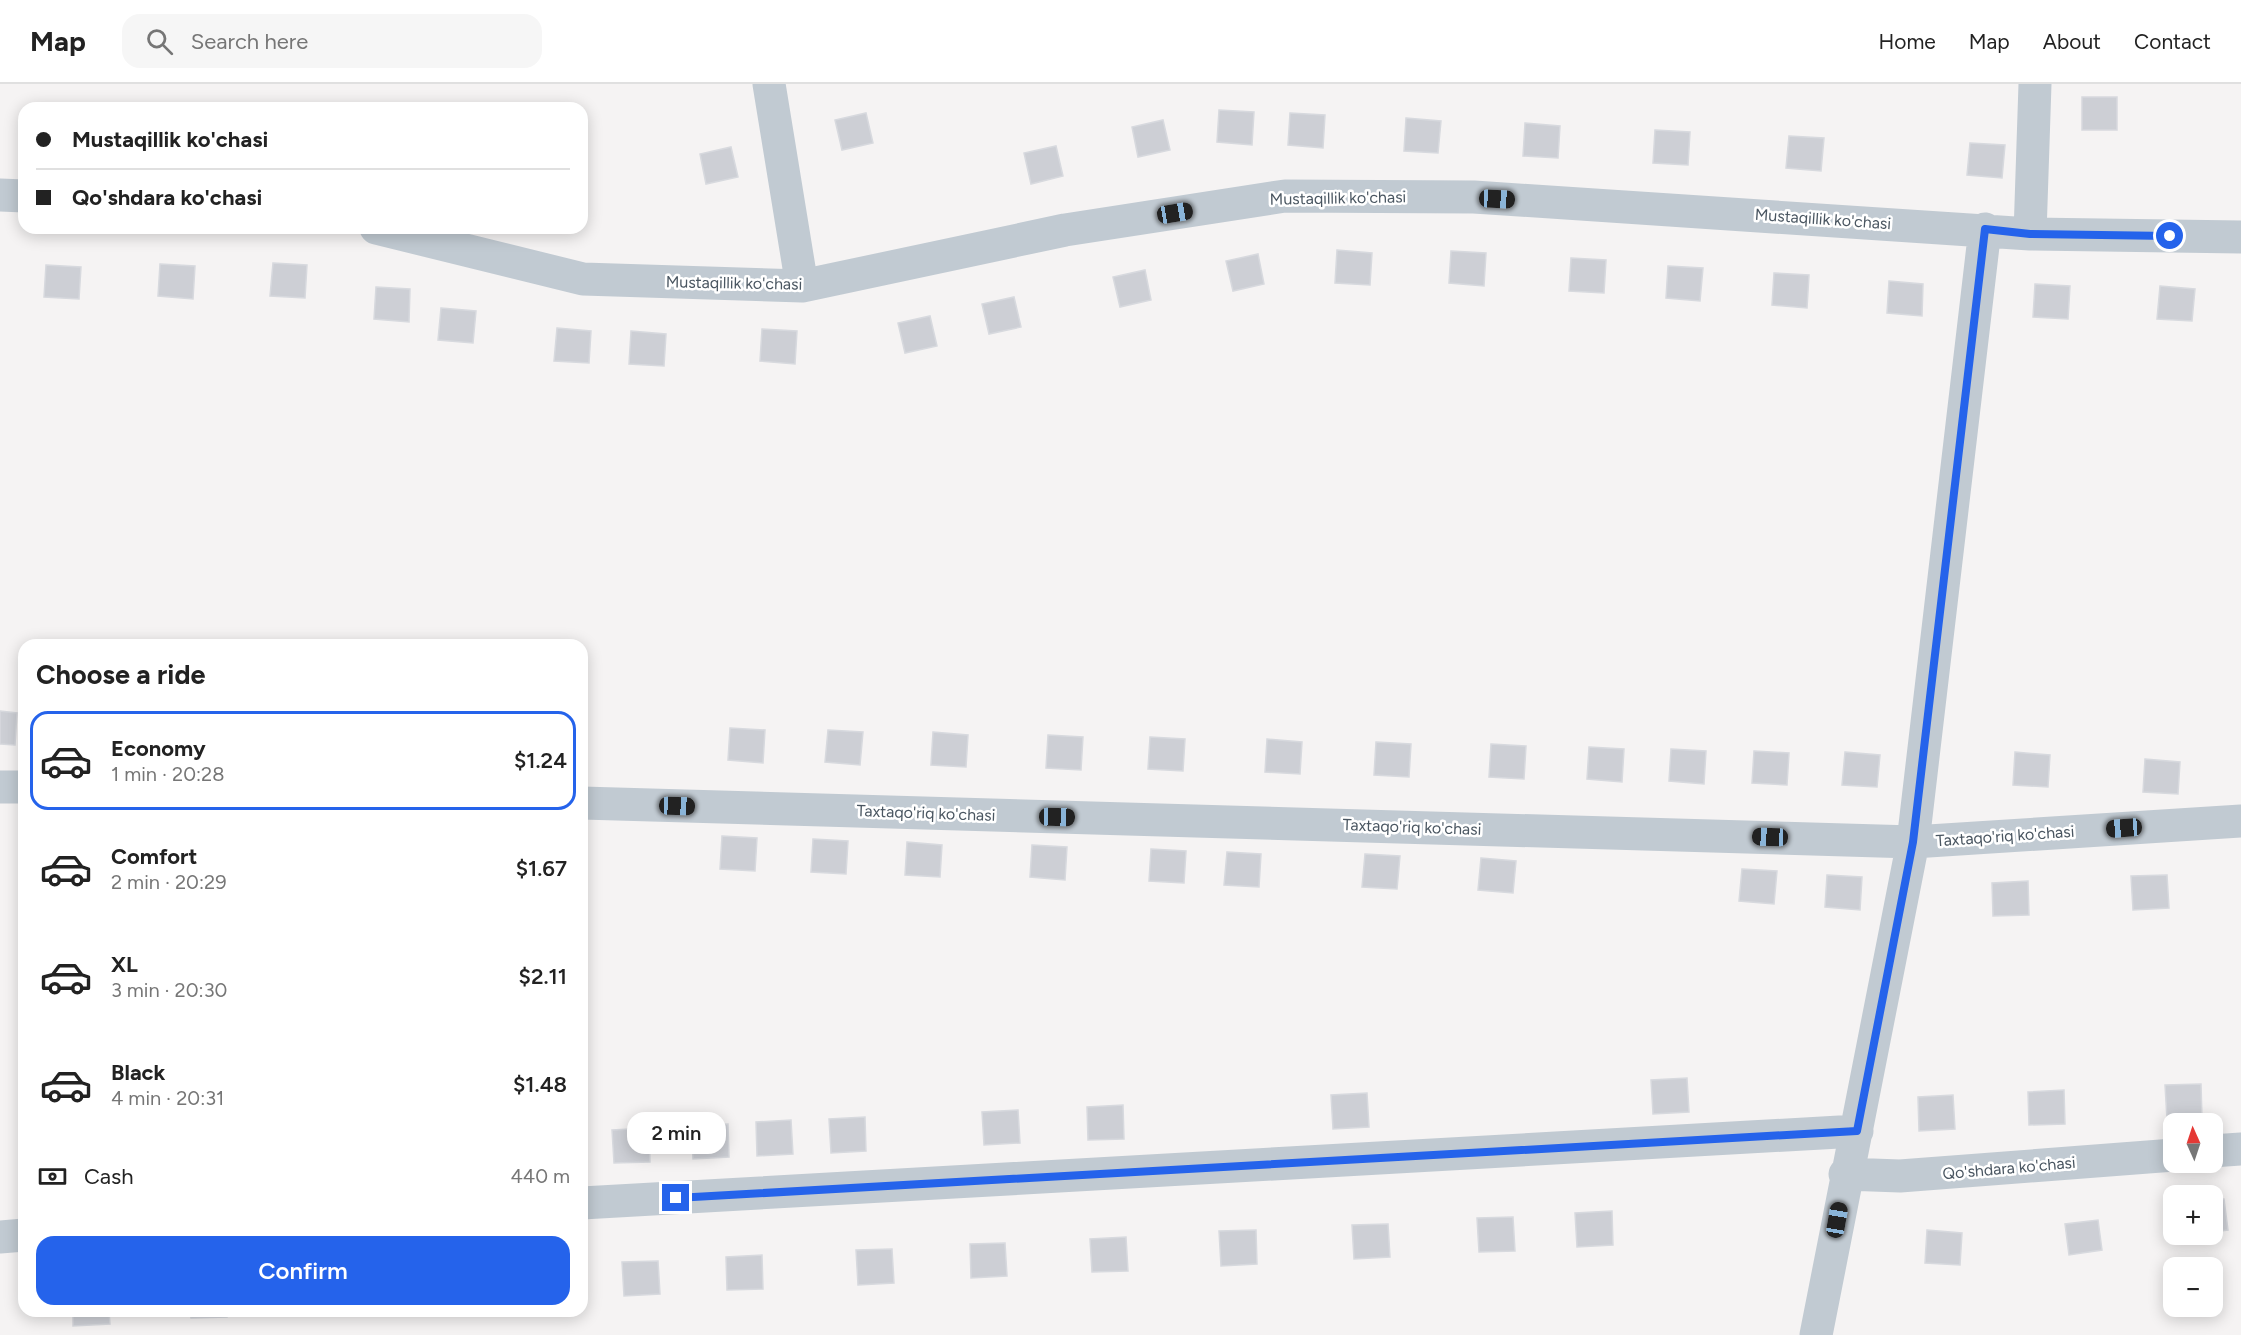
<!DOCTYPE html>
<html lang="en">
<head>
<meta charset="utf-8">
<style>
  :root { --surface:#fff; --page:#f6f6f6; --text:#222; --muted:#767676; --line:#e0e0e0; --accent:#2563eb }
  body { margin:0; font-family:Figtree,sans-serif; background:var(--page); color:var(--text); height:100vh; display:flex; flex-direction:column; font-size:22px; white-space:nowrap }
  * { box-sizing:border-box; margin:0 }
  p { font-size:20px; color:var(--muted) }
  .icon { flex:none; width:33px; height:33px; fill:none; stroke:currentColor; stroke-width:2; stroke-linecap:round; stroke-linejoin:round }
  .map { position:relative; flex:1; overflow:hidden }
  .sheet { position:absolute; left:18px; top:555px; width:570px; height:678px; display:flex; flex-direction:column; background:var(--surface); border-radius:18px; box-shadow:0 3px 15px #0003 }
  .sheet>* { flex:none }
  .hud { position:absolute; left:18px; top:18px; width:570px; height:132px; border-radius:18px; box-shadow:0 3px 15px #0003; display:grid; align-content:center; height:132px; padding:0 18px; background:var(--surface) }
  .needle { width:39px; rotate:357deg }
  .controls { position:absolute; left:2163px; top:1029px; display:grid; gap:12px }
  .controls a { display:grid; place-items:center; width:60px; height:60px; border-radius:12px; background:var(--surface); box-shadow:0 3px 15px #0003; font-size:30px }
  .end { position:absolute; width:27px; height:27px; margin:-14px; border:8px solid #2563eb; background:#fff; box-shadow:0 0 0 3px #fff }
  .from { border-radius:50% }
  .bubble { position:absolute; height:42px; border-radius:18px; background:var(--surface); box-shadow:0 3px 15px #0003; font-size:20px; font-weight:600; line-height:42px; text-align:center }
  .car { position:absolute; width:18px; height:36px; margin:-18px -9px; border-radius:8px; box-shadow:0 0 4px 2px #0007; background:linear-gradient(#222 24%,#8ab4d8 0 40%,#222 0 76%,#8ab4d8 0 86%,#222 0) }
  .hud b { display:flex; align-items:center; gap:21px; height:57px; font-size:22px }
  .hud b+b { border-top:2px solid var(--line) }
  .hud i { width:15px; height:15px; background:var(--text) }
  ul { padding:0; list-style:none }
  li { display:flex; align-items:center; gap:18px; height:99px; margin:0 12px 9px; padding:0 6px; border:3px solid transparent; border-radius:18px }
  li div { flex:1 }
  li b { display:block; font-size:22px }
  li em { font-style:normal; font-weight:600 }
  li.current { border-color:var(--accent) }
  li>.icon { width:54px; height:54px; stroke-width:1.5 }
  h2 { padding:0 18px; font-size:27px; line-height:72px }
  .pay { display:flex; align-items:center; gap:15px; height:66px; padding:0 18px; font-size:22px }
  .pay p { margin-inline-start:auto }
  .action { display:flex; gap:12px; margin-top:auto; padding:12px 18px }
  .action a { flex:1; height:69px; border-radius:18px; background:var(--accent); color:#fff; font-size:24px; font-weight:600; line-height:69px; text-align:center }
  header { display:flex; align-items:center; gap:36px; box-sizing:border-box; height:84px; padding:0 30px; background:var(--surface); border-bottom:2px solid var(--line) }
  header strong { font-size:28px }
  nav { display:flex; gap:33px; margin-inline-start:auto; font-size:21px }
  .search { width:420px; height:54px; background:var(--page); display:flex; align-items:center; gap:15px; box-sizing:border-box; padding:0 21px; border-radius:18px; color:var(--muted); font-size:22px }
  .map>svg:first-child { display:block }
  .building { fill:#cdcfd5; stroke:#d7d9de; stroke-width:1.5 }
  .lines { fill:none; stroke-linecap:round; stroke-linejoin:round }
  .minor { stroke:#c1cad2; stroke-width:33 }
  .route { stroke:#2563eb; stroke-width:8 }
  .labels { text-anchor:middle; dominant-baseline:central; stroke-width:5; stroke-linejoin:round; paint-order:stroke }
  .street-label { font-size:16px; fill:#4a5661; stroke:#fff }
</style>
</head>
<body>
<header>
<strong>Map</strong>
<div class="search"><svg class="icon" aria-label="search" viewBox="0 0 24 24"><circle cx="10" cy="10" r="6"/><path d="M15 15l6 6"/></svg>Search here</div>
<nav><a>Home</a><a>Map</a><a>About</a><a>Contact</a></nav>
</header>
<div class="map">
<svg width="2241" height="1251" viewBox="0 0 2241 1251">
  <rect width="100%" height="100%" fill="#f5f3f3"/>
  <!-- building -->
  <path class="building" d="M2082,13H2117V46H2082Z
    M1219,26L1254,28L1252,61L1217,58Z
    M866,29L873,59L842,66L835,36Z
    M1290,29L1325,31L1323,64L1288,61Z
    M1406,34L1441,37L1438,69L1404,67Z
    M1163,36L1170,66L1138,73L1132,43Z
    M1525,39L1560,42L1558,74L1523,72Z
    M1655,46L1690,48L1688,81L1653,79Z
    M1789,52L1824,54L1821,87L1786,84Z
    M1970,59L2005,61L2002,94L1967,91Z
    M1056,62L1063,92L1031,100L1024,69Z
    M731,63L738,93L706,100L700,70Z
    M1337,166L1372,169L1370,201L1335,199Z
    M1451,167L1486,169L1484,202L1449,199Z
    M1258,170L1264,200L1233,207L1226,177Z
    M1571,174L1606,176L1604,209L1569,207Z
    M273,179L307,181L305,214L270,212Z
    M160,180L195,182L193,215L158,212Z
    M46,181L81,183L79,215L44,213Z
    M1668,182L1703,184L1700,217L1666,214Z
    M1145,186L1151,216L1120,223L1113,193Z
    M1774,189L1809,191L1807,224L1772,221Z
    M1889,197L1923,200L1922,232L1887,229Z
    M2035,200L2070,202L2068,235L2033,233Z
    M2160,202L2195,205L2192,237L2157,235Z
    M376,203L410,205L409,238L374,235Z
    M1014,213L1021,243L989,250L982,220Z
    M441,224L476,227L473,259L438,256Z
    M930,232L937,262L905,269L898,239Z
    M557,244L591,247L589,279L554,277Z
    M762,245L797,247L795,280L760,277Z
    M631,247L666,250L664,282L629,280Z
    M0,627L17,629L15,661L0,660Z
    M730,644L765,646L763,679L728,676Z
    M828,646L863,648L860,681L825,678Z
    M933,648L968,651L966,683L931,681Z
    M1048,651L1083,653L1081,686L1046,684Z
    M1150,653L1185,655L1183,687L1148,685Z
    M1267,655L1302,658L1300,690L1265,688Z
    M1376,658L1411,660L1409,693L1374,691Z
    M1491,660L1526,662L1524,695L1489,693Z
    M1589,663L1624,665L1622,698L1587,695Z
    M1671,665L1706,667L1704,700L1669,697Z
    M1754,667L1789,669L1787,701L1752,699Z
    M1845,668L1880,671L1877,703L1842,701Z
    M2015,668L2050,671L2048,703L2013,701Z
    M2145,675L2180,678L2178,710L2143,708Z
    M722,752L757,754L755,787L720,785Z
    M813,755L848,757L846,790L811,788Z
    M907,758L942,761L940,793L905,791Z
    M1032,761L1067,763L1065,796L1030,793Z
    M1151,765L1186,767L1184,799L1149,797Z
    M1227,768L1261,770L1259,803L1224,801Z
    M1365,770L1400,772L1397,805L1362,803Z
    M1481,774L1516,777L1513,809L1478,806Z
    M1742,785L1777,787L1774,820L1739,817Z
    M1827,791L1862,793L1860,826L1825,823Z
    M2167,791L2169,824L2133,826L2131,792Z
    M2028,797L2029,831L1993,832L1992,799Z
    M1687,994L1689,1028L1653,1030L1651,996Z
    M2201,1000L2202,1034L2167,1035L2165,1001Z
    M2064,1006L2065,1040L2029,1041L2028,1008Z
    M1367,1009L1369,1043L1333,1045L1331,1011Z
    M1953,1011L1955,1045L1919,1047L1918,1013Z
    M1123,1021L1124,1055L1088,1056L1087,1023Z
    M1018,1026L1020,1059L984,1061L982,1028Z
    M865,1033L866,1067L831,1069L829,1035Z
    M791,1036L793,1070L757,1072L756,1038Z
    M728,1040L729,1073L693,1075L691,1042Z
    M649,1044L650,1078L614,1079L612,1046Z
    M2224,1115L2228,1146L2212,1148V1116Z
    M1612,1127L1613,1161L1577,1163L1575,1129Z
    M1513,1133L1515,1167L1479,1168L1477,1134Z
    M2098,1136L2102,1166L2069,1171L2065,1140Z
    M1388,1140L1390,1173L1354,1175L1352,1141Z
    M1256,1146L1257,1180L1221,1182L1219,1147Z
    M1927,1146L1962,1149L1960,1181L1925,1179Z
    M1126,1153L1128,1187L1092,1188L1090,1155Z
    M1005,1159L1007,1192L971,1194L970,1160Z
    M892,1165L894,1199L858,1201L856,1166Z
    M762,1171L763,1205L727,1206L726,1173Z
    M658,1177L660,1210L624,1212L622,1178Z
    M73,1227H109L110,1240L73,1242Z
    M190,1227H227V1233L191,1234Z"/>
  <g class="lines">
    <!-- minor -->
    <path class="minor" d="M769,0L802,202
      M0,111L24,112
      M376,144L583,195L802,202L1065,146L1285,112L1474,113L2030,150L2241,153
      M2030,150L2035,0
      M0,703H24
      M582,719L1913,758L2241,737
      M2212,1067L2241,1065
      M1845,1090L1900,1092L2174,1071
      M582,1119L1857,1047
      M0,1153L24,1151
      M1816,1251L1913,758L1985,145"/>
  </g>
  <g class="lines">
    <!-- route -->
    <path class="route" d="M676,1114L1857,1047L1913,758L1985,145L2030,150L2170,152"/>
  </g>
  <g class="labels">
    <!-- street labels -->
    <g class="street-label">
      <text transform="translate(1338 114) rotate(-1)">Mustaqillik ko'chasi</text>
      <text transform="translate(1823 135) rotate(4)">Mustaqillik ko'chasi</text>
      <text transform="translate(734 199) rotate(1)">Mustaqillik ko'chasi</text>
      <text transform="translate(926 729) rotate(2)">Taxtaqo'riq ko'chasi</text>
      <text transform="translate(1412 743) rotate(2)">Taxtaqo'riq ko'chasi</text>
      <text transform="translate(2005 752) rotate(-4)">Taxtaqo'riq ko'chasi</text>
      <text transform="translate(2009 1084) rotate(-5)">Qo'shdara ko'chasi</text>
    </g>
  </g>
</svg>
<div class="controls">
<a><svg class="needle" viewBox="-14 -14 28 28"><path d="M0-13l5 13h-10z" fill="#e53935"/><path d="M0 13l5-13h-10z" fill="#767676"/></svg></a>
<a>+</a>
<a>−</a>
</div>
<i class="end from" style="left:2170px;top:152px"></i>
<i class="end" style="left:676px;top:1114px"></i>
<div class="bubble" style="left:627px;top:1028px;width:99px">2 min</div>
<i class="car" style="left:1497px;top:115px;rotate:93deg"></i>
<i class="car" style="left:1175px;top:129px;rotate:81deg"></i>
<i class="car" style="left:677px;top:722px;rotate:92deg"></i>
<i class="car" style="left:1057px;top:733px;rotate:91deg"></i>
<i class="car" style="left:2124px;top:744px;rotate:266deg"></i>
<i class="car" style="left:1770px;top:753px;rotate:272deg"></i>
<i class="car" style="left:1837px;top:1136px;rotate:10deg"></i>
<div class="hud">
<b><i class="from"></i>Mustaqillik ko'chasi</b>
<b><i></i>Qo'shdara ko'chasi</b>
</div>
<section class="sheet">
<h2>Choose a ride</h2>
<ul>
<li class="current"><svg class="icon" aria-label="car" viewBox="0 0 24 24"><path d="M5 17H2v-5l4-1 3-4h7l3 4 3 1v5h-3M9 17h6M6 11h13"/><circle cx="7" cy="17" r="2"/><circle cx="17" cy="17" r="2"/></svg><div><b>Economy</b><p>1 min · 20:28</p></div><em>$1.24</em></li>
<li><svg class="icon" aria-label="car" viewBox="0 0 24 24"><path d="M5 17H2v-5l4-1 3-4h7l3 4 3 1v5h-3M9 17h6M6 11h13"/><circle cx="7" cy="17" r="2"/><circle cx="17" cy="17" r="2"/></svg><div><b>Comfort</b><p>2 min · 20:29</p></div><em>$1.67</em></li>
<li><svg class="icon" aria-label="car" viewBox="0 0 24 24"><path d="M5 17H2v-5l4-1 3-4h7l3 4 3 1v5h-3M9 17h6M6 11h13"/><circle cx="7" cy="17" r="2"/><circle cx="17" cy="17" r="2"/></svg><div><b>XL</b><p>3 min · 20:30</p></div><em>$2.11</em></li>
<li><svg class="icon" aria-label="car" viewBox="0 0 24 24"><path d="M5 17H2v-5l4-1 3-4h7l3 4 3 1v5h-3M9 17h6M6 11h13"/><circle cx="7" cy="17" r="2"/><circle cx="17" cy="17" r="2"/></svg><div><b>Black</b><p>4 min · 20:31</p></div><em>$1.48</em></li>
</ul>
<div class="pay"><svg class="icon" aria-label="cash" viewBox="0 0 24 24"><path d="M3 7h18v10H3z"/><circle cx="12" cy="12" r="2"/></svg>Cash<p>440 m</p></div>
<div class="action"><a>Confirm</a></div>
</section>
</div>
</body>
</html>
